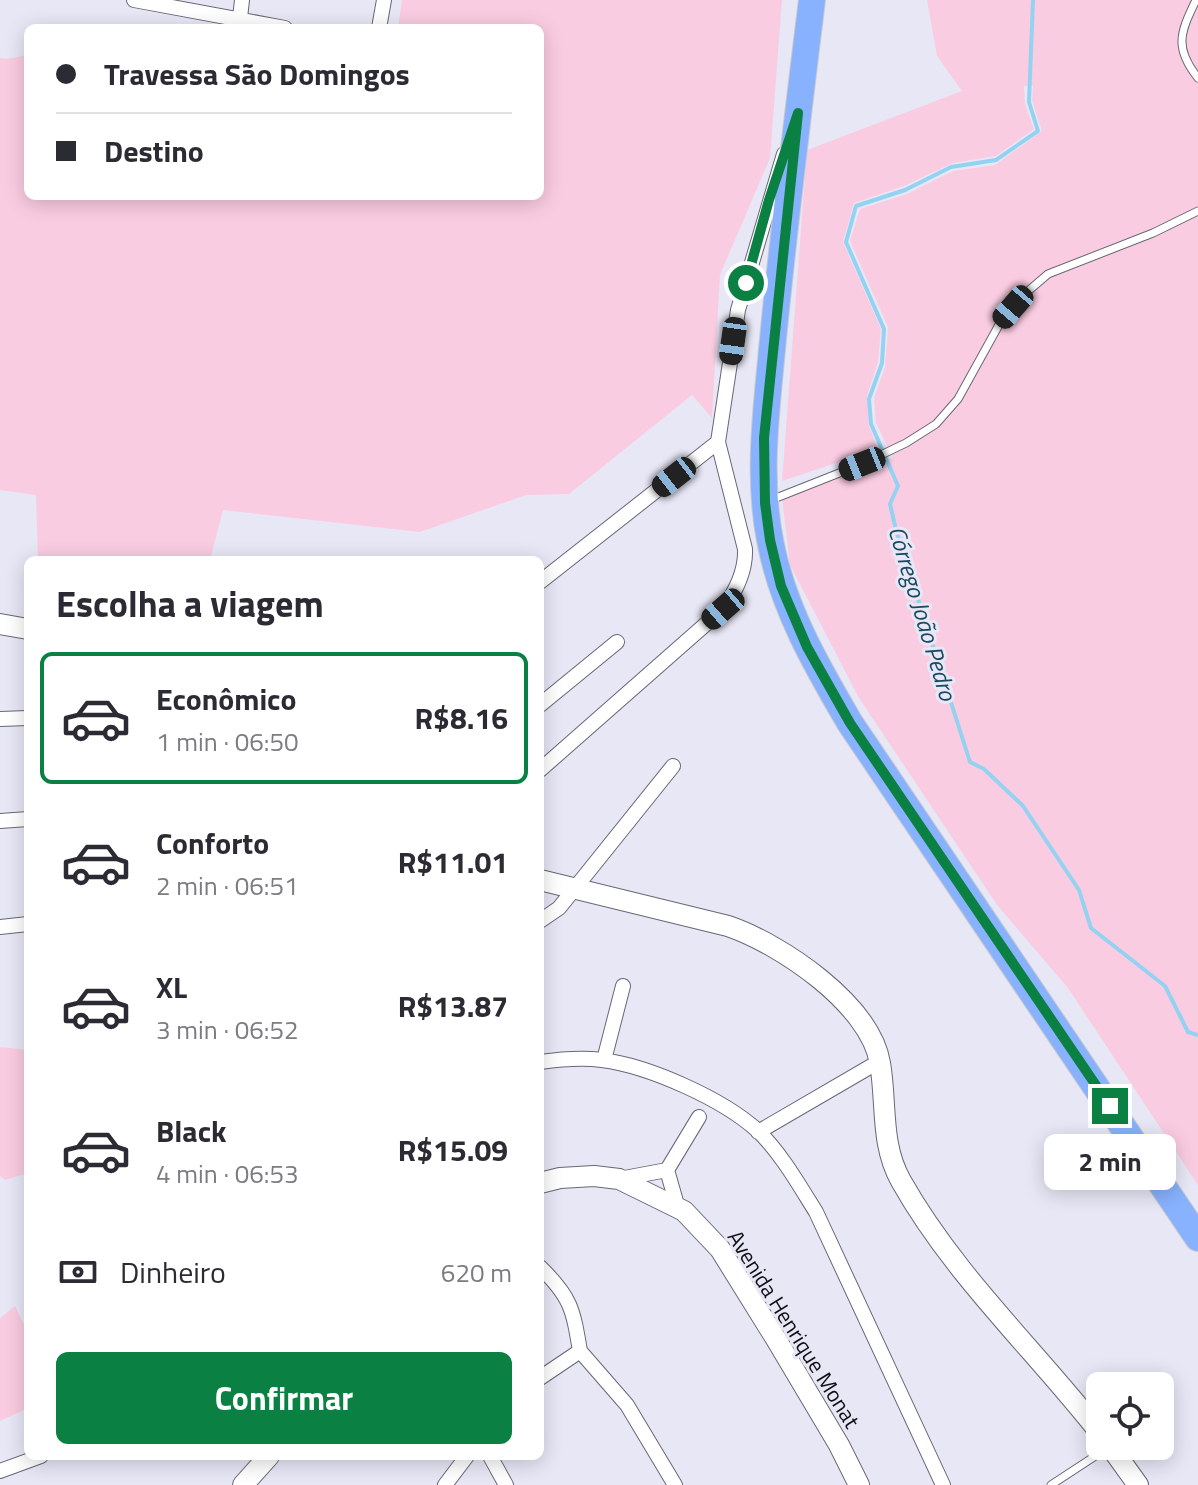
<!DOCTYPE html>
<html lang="pt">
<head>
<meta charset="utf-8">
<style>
  :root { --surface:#fff; --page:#f2f2f3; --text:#2b2b33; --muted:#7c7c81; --line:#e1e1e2; --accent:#0b8043 }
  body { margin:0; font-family:"Titillium Web",sans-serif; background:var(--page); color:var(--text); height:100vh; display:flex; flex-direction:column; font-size:30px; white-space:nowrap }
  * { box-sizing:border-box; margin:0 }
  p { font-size:26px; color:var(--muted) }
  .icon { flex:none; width:44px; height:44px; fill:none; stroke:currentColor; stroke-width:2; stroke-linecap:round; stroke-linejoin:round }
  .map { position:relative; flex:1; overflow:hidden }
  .details { position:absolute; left:24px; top:556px; width:520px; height:904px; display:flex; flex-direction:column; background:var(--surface); border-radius:12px; box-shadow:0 4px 20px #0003 }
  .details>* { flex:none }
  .hud { position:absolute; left:24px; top:24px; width:520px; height:176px; border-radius:12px; box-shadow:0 4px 20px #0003; display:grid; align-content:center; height:176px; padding:0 32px; background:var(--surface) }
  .tools { position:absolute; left:1086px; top:1372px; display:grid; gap:16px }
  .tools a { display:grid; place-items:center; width:88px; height:88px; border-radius:12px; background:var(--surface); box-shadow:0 4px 20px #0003; font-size:40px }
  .end { position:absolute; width:36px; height:36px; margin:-18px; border:10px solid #0b8043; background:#fff; box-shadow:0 0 0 4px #fff }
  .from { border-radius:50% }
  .bubble { position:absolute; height:56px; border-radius:12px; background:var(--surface); box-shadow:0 4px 20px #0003; font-size:26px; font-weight:700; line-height:56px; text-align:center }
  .car { position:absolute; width:24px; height:48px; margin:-24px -12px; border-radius:10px; box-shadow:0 0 6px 2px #0007; background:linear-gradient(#222 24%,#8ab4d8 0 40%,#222 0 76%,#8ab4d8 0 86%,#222 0) }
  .hud b { display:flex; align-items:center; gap:28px; height:76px; font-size:30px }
  .hud b+b { border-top:2px solid var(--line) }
  .hud i { width:20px; height:20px; background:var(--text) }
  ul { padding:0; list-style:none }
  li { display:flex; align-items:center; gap:24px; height:132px; margin:0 16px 12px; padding:0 16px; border:4px solid transparent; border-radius:12px }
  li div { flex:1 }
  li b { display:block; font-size:30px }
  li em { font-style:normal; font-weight:700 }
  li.active { border-color:var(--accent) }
  li>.icon { width:72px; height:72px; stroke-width:1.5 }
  h2 { padding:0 32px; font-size:36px; line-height:96px }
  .pay { display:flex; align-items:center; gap:20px; height:88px; padding:0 32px; font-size:30px }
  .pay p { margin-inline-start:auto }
  .cta { display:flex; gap:16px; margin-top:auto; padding:16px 32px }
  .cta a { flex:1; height:92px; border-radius:12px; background:var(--accent); color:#fff; font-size:32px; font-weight:700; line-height:92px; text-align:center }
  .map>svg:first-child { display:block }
  .green { fill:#facce1 }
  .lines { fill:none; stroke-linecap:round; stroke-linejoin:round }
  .stream { stroke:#94d2f2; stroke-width:4 }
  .lane-casing { stroke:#686774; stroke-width:9 }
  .street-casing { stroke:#686774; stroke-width:16 }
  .secondary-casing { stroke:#686774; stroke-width:22 }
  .highway-casing { stroke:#cacacb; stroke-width:28 }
  .lane { stroke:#fff; stroke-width:7 }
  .street { stroke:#fff; stroke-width:14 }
  .secondary { stroke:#fff; stroke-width:20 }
  .highway { stroke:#88b2fd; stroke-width:26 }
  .route { stroke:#0b8043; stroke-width:10 }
  .labels { text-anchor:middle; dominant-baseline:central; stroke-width:6; stroke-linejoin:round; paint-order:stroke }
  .street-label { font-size:22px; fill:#0f0f14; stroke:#e8e7f6 }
  .water-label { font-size:24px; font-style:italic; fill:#194a61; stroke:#e8e7f6 }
</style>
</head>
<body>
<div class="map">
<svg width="1198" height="1485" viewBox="0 0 1198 1485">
  <rect width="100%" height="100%" fill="#e8e7f6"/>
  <!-- green -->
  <path class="green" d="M402,0H782L770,158L720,275L712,418L692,395L569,494L526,495L420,532L223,510L210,560H38L36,495L0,490V58L7,59L28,55V196H540V28H398Z
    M927,0H1198V1185L1068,988L997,905L859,698L790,565L782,498L893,458L876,423L874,398L885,367L888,327L850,241L860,209L907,194L953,171L995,165L1042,131L1032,101L1033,86H1024L1025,104L1034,129L996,156L953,163L904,186L854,203L843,242L881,329L878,362L867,396L869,426L878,449L782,481L807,150L962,91L937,56Z
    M0,1047L28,1050V1173L5,1180L0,1176Z
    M15,1306L28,1333V1408L0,1421V1318Z"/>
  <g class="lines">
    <!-- stream -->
    <path class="stream" d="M1033,0L1029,102L1038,131L996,160L951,167L905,190L856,206L846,242L884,329L882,363L869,399L871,424L898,486L890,504L896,530L970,762L984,769L1023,806L1079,890L1091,928L1165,986L1188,1032L1198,1035"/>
    <defs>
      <path id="lane" d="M1196,0C1180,33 1174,48 1198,78
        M771,500L862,464L906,443L936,424L958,399L1000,323L1027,292L1048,274L1153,233L1198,211
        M1051,1485L1109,1447"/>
      <path id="street" d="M134,0L285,28
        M240,18L242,0
        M379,28L384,0
        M540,582L718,442
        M540,705L617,642
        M0,719L28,718
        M540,770L723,609C736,591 746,571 745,549L718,442L738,310L784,154
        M0,821L28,819
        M540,921L559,908L673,766
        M0,927L28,924
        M604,1060L623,986
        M540,1062C561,1059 581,1057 602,1060C649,1066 723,1099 758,1131C781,1153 799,1185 816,1212L943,1485
        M758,1132L880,1061
        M667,1170L677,1205
        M619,1179L667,1170L699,1117
        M540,1267C571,1297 573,1309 580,1351
        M580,1351L627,1405L675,1485
        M540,1378L580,1351
        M490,1456L506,1485
        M0,1471L41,1456
        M445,1485L467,1456"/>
      <path id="secondary" d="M0,624L28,629
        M540,880L728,926C781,944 870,1004 880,1063C887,1103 880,1144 901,1181C954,1275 1034,1349 1100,1433
        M540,1183L560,1178L594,1176L619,1179L684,1211L720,1249L776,1339L839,1445L859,1485
        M1110,1446L1138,1485
        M243,1485L269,1456"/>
      <path id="highway" d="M812,0C798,113 784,226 773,339C767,405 757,474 770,540C782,606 816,665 850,723L1198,1238"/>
    </defs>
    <!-- lane casing -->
    <use href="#lane" class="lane-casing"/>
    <!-- street casing -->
    <use href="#street" class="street-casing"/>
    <!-- secondary casing -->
    <use href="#secondary" class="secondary-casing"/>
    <!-- highway casing -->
    <use href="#highway" class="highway-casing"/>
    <!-- lane -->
    <use href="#lane" class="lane"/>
    <!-- street -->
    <use href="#street" class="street"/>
    <!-- secondary -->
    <use href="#secondary" class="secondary"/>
    <!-- highway -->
    <use href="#highway" class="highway"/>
  </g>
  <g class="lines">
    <!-- route -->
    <path class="route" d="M746,283L769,200L798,113L764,438L765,503L770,540L781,586L807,647L850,723L1110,1106"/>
  </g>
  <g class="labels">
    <!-- street labels -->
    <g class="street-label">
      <text transform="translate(794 1329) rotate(58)">Avenida Henrique Monat</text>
    </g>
    <!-- water labels -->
    <g class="water-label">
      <text transform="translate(923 613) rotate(73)">Córrego João Pedro</text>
    </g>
  </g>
</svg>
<div class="tools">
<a><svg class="icon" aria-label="locate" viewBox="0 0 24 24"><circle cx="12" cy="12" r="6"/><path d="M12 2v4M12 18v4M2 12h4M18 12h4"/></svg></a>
</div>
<i class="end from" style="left:746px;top:283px"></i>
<i class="end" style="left:1110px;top:1106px"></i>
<div class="bubble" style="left:1044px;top:1134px;width:132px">2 min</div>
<i class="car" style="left:1013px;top:307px;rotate:221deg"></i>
<i class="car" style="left:733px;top:341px;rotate:188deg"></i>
<i class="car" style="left:862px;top:464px;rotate:248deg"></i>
<i class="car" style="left:674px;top:477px;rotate:232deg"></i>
<i class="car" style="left:723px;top:609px;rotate:229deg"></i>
<div class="hud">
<b><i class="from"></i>Travessa São Domingos</b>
<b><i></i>Destino</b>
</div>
<section class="details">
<h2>Escolha a viagem</h2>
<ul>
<li class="active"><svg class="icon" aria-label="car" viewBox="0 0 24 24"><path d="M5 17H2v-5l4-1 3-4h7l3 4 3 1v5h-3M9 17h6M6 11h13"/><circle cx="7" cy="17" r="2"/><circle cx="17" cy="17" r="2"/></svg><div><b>Econômico</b><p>1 min · 06:50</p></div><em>R$8.16</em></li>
<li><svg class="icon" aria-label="car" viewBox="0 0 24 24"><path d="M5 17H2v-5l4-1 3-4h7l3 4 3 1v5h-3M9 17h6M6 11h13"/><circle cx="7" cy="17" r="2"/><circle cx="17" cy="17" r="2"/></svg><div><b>Conforto</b><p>2 min · 06:51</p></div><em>R$11.01</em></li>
<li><svg class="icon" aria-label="car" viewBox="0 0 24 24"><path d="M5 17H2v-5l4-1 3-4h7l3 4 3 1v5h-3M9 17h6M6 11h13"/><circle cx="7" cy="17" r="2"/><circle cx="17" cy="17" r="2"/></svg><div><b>XL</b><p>3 min · 06:52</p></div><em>R$13.87</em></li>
<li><svg class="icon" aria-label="car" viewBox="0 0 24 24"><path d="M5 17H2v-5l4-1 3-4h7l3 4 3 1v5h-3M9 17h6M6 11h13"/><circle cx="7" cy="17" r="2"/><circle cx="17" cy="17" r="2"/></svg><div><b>Black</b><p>4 min · 06:53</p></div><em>R$15.09</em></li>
</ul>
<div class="pay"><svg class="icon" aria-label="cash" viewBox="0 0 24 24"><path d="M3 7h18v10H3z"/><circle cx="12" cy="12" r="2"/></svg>Dinheiro<p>620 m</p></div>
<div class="cta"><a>Confirmar</a></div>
</section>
</div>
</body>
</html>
